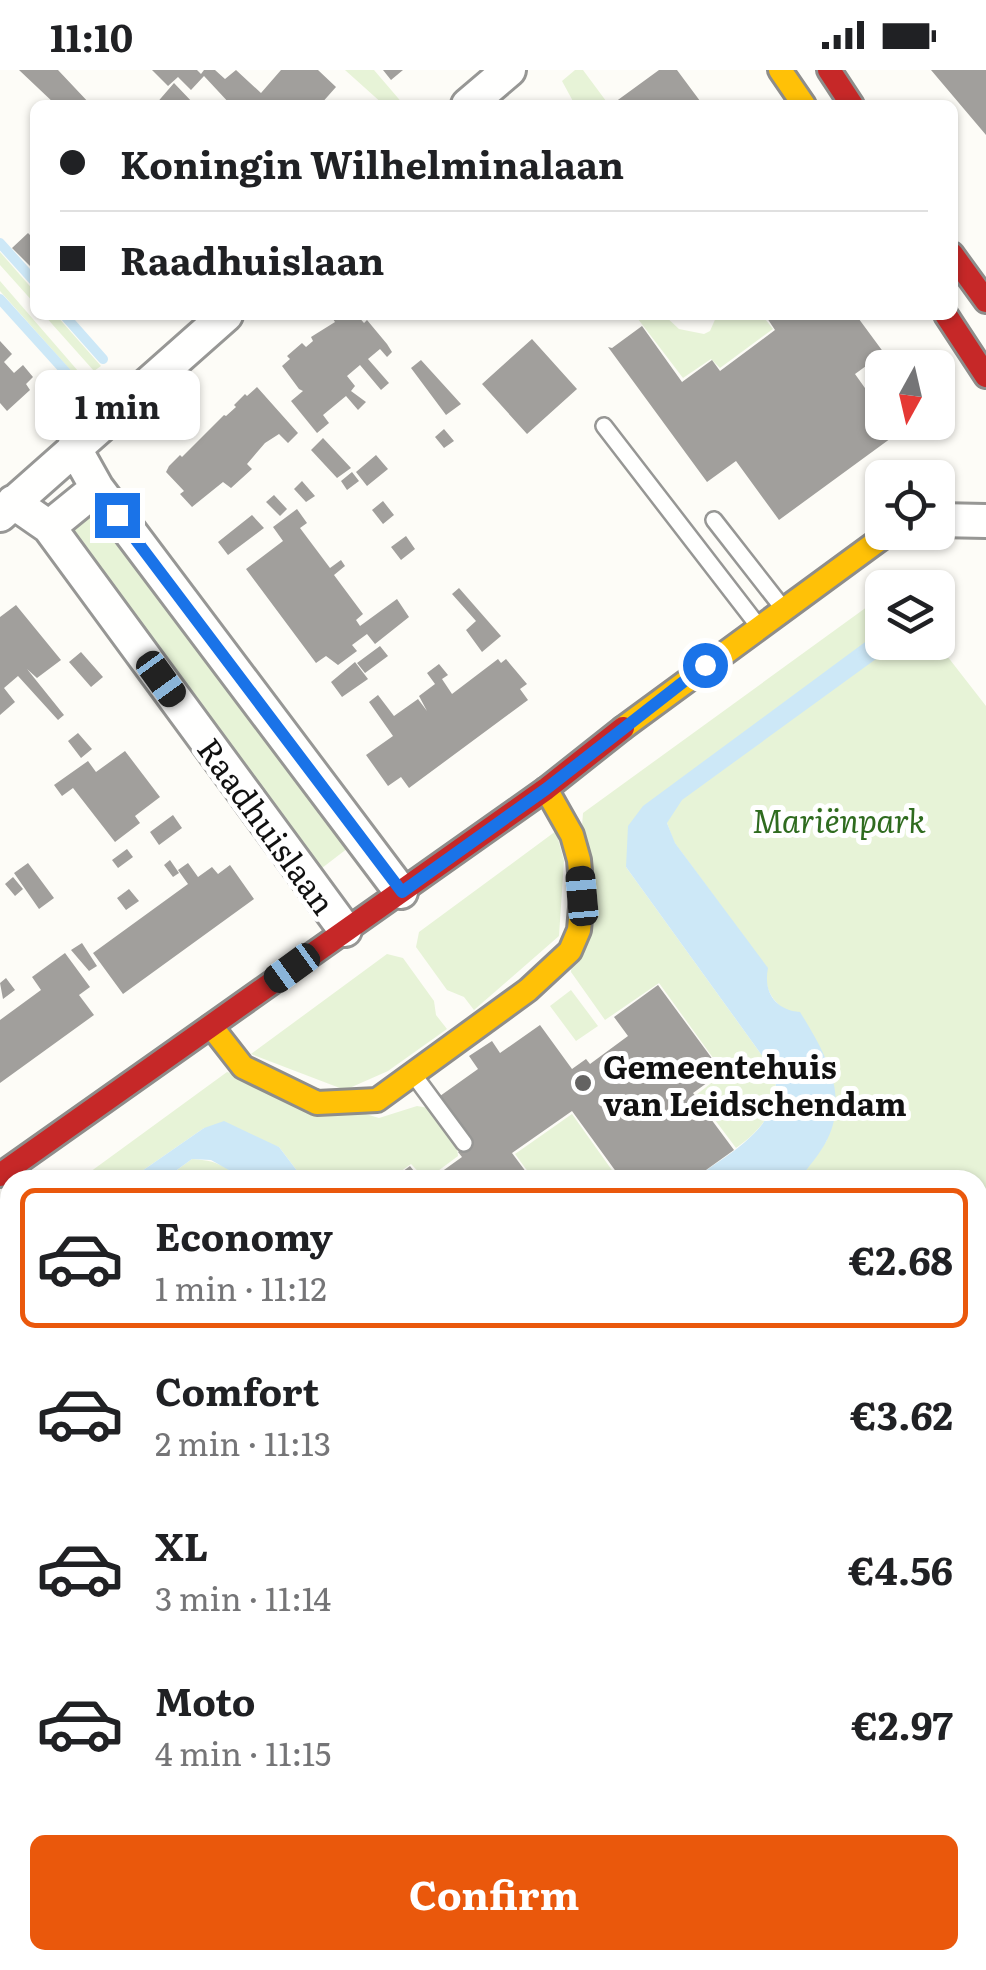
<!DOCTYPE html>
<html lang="en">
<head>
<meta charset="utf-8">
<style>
  :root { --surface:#fff; --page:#f6f6f6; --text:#202124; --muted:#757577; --line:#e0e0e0; --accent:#ea580c }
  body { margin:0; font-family:Literata,serif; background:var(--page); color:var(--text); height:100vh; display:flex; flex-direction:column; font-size:38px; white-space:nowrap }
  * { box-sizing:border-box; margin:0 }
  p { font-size:32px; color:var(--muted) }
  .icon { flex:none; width:55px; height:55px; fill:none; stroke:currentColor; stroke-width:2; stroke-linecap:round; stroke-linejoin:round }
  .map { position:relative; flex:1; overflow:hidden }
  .drawer { position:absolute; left:0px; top:1100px; width:988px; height:800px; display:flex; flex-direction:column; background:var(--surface); border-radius:30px 30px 0 0; box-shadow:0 2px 8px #0004 }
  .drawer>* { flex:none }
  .hud { position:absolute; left:30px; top:30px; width:928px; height:220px; border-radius:15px; box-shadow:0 2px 8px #0004; display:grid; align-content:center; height:220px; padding:0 30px; background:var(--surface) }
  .needle { width:65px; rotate:188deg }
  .tools { position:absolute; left:865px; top:280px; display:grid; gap:20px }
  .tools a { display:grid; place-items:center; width:90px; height:90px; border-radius:15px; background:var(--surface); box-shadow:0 2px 8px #0004; font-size:50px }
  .end { position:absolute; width:45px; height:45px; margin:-22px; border:12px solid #1a73e8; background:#fff; box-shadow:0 0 0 5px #fff }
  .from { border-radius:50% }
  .bubble { position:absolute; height:70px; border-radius:15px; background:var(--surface); box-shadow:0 2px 8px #0004; font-size:32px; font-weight:700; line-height:70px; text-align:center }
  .car { position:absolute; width:30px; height:60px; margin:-30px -15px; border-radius:12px; box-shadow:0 0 8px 2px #0007; background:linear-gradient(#222 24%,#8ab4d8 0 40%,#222 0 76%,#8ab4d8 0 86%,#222 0) }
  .hud b { display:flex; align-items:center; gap:35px; height:95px; font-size:38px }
  .hud b+b { border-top:2px solid var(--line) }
  .hud i { width:25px; height:25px; background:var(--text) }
  ul { padding:18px 0 0; list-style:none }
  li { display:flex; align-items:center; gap:30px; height:140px; margin:0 20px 15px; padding:0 10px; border:5px solid transparent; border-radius:15px }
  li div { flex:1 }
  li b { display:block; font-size:38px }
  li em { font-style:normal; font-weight:700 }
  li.active { border-color:var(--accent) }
  li>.icon { width:90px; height:90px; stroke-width:1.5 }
  .action { display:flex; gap:20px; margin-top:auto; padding:20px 30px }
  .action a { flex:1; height:115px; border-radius:15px; background:var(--accent); color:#fff; font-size:40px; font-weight:700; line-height:115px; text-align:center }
  .status { display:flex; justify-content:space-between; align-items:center; height:70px; padding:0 50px; background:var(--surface); direction:ltr }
  .status svg { height:28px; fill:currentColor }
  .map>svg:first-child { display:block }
  .green { fill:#e7f3d7 }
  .water { fill:#cde8f7 }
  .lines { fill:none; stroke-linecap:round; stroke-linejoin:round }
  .stream { stroke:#cde8f7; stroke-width:10 }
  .building { fill:#a19f9c }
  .lane-casing { stroke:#979795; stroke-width:20 }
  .street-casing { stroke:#979795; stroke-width:38 }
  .slow-casing { stroke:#8e8d8b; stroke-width:28 }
  .jam-casing { stroke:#8e8d8b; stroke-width:28 }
  .lane { stroke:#fffffe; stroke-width:15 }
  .street { stroke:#fffffe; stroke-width:32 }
  .slow { stroke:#ffc107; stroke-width:22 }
  .jam { stroke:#c62828; stroke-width:22 }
  .route { stroke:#1a73e8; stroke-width:12 }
  .poi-dot { fill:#646362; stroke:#fff; stroke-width:4 }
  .labels { text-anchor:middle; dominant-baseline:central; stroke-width:10; stroke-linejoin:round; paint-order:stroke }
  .park-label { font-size:32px; font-style:italic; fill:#2f6b1f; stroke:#fff }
  .street-label { font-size:32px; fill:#111; stroke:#fff }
  .poi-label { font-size:32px; font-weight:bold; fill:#111; stroke:#fff; text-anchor:start }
</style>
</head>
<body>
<div class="status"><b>11:10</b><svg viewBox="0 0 49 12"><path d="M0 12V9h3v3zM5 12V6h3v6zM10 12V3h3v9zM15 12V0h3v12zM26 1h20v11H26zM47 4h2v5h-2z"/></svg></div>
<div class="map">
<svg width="986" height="1900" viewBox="0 0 986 1900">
  <rect width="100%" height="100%" fill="#fdfcf7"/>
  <!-- green -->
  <path class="green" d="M345,0H374L404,35H384Z
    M575,0H583L609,35H575L562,11Z
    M0,182L35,222V234L0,195Z
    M0,211L85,309L81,312L0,221Z
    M44,245H56L101,296L94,301Z
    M644,245H664L679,259L704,264L710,261L717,245H762L773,259L720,298L711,289L683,308L638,249Z
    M92,439L348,778L322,798L65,460Z
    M882,526V572L937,573L986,636V1279L978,1287V1110H799L827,1070L785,941C770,927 764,918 767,898L674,772L667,753L626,797L774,1002C782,1035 762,1060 736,1078L715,1050L720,1046V1032L705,1025L700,1029L696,1025L724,1003L659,913L605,950L571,902L583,743Z
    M556,761L564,791L559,866L474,940L464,927L447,920L416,877L419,862Z
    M387,884L403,888L434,931L436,945L447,959L388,1001L345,1020L251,984Z
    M571,920L598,956L576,971L550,936Z
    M227,1002L379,1048L417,1036L429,1038L457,1076L458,1086L426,1110L411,1094L389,1110H304L279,1077L204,1058L129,1110H79Z
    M572,1044L614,1103L604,1110H534L515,1084Z
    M192,1089C210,1090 228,1094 238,1110H163Z
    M0,1228H10V1275L0,1282Z
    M0,1464L10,1481V1552L0,1535Z
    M0,1571L10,1588V1660L0,1643Z
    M587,1890H703L691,1900H646L642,1896L636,1900H590L584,1892Z"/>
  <!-- water -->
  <path class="water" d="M876,564L882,566V572L897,573L896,576L888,575L887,581L682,730L667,753L675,773L768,898C763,923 776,940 800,942C824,981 850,1024 827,1070C820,1084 808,1097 799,1110H692C729,1083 787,1055 774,1002L626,797L628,756L643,736Z
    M224,1051L279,1077L304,1110H238L234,1103L211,1090L192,1089L163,1110H129L204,1058Z
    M10,1187V1228L6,1230L0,1228V1193Z
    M184,1890H226L232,1900H182L179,1894Z"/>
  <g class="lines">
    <!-- stream -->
    <path class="stream" d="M0,173L35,212
      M0,229L74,311
      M64,245L103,289"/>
  </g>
  <!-- building -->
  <path class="building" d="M19,0H58L91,35H56Z
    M152,0H197L201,4L204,0H215L225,9L236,0L261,23L281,0H318L336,17L320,35H231L204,6L191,20L178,7L168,16Z
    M383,0H403L391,10Z
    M659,0H677L703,35H611Z
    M931,0H986V65Z
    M174,13L195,35H155Z
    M28,163L35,170V201L12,178Z
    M338,245H357L364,253L367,250L387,274L392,282L387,287L380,279L368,289L389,313L381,320L360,295L347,306L355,316L351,321L366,332L358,340L346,326L323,345L329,353L317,363L291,331L303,321L299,319L282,296L290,289L287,286L302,273L306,277L313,271L311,267L335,252L333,249Z
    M765,245H856L884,283L855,304L882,342V352H890L898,363L779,450L736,391L707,412L608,277L612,278L642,256L682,312L712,290L720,301L775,260Z
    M532,269L577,319L527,364L482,314Z
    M0,271L12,284L4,292L14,303L23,295L33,307L26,314L30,320L7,341L0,333Z
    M421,290L461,334L446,345L411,298Z
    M257,317L298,363L288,373L279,364L265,373L247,394L252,399L231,418L223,412L192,437L180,424L184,421L166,402L169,396L180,385L182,387L224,345L226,346L236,337L234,335L245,324L247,326Z
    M444,359L454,371L444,378L435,367Z
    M323,368L351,398L337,408L311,380Z
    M376,385L388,399L367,416L356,402Z
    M352,402L359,411L347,420L341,411Z
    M302,411L315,426L306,432L294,419Z
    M274,425L287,439L280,446L266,432Z
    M383,431L394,445L383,454L372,440Z
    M297,439L307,453L300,458L330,498L341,490L345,496L334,505L363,544L356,550L360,556L397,529L409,547L375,574L367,564L352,575L357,581L338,595L326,586L316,593L246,499L283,471L273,457Z
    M252,445L264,458L228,485L218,472Z
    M406,466L415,479L401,490L391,477Z
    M459,518L501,566L482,582L466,560L476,551L452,524Z
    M16,535L61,590L37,608L27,599L64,645L58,650L18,606L4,618L15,632L0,645V547Z
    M380,576L388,586L365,603L357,593Z
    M81,582L103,607L91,617L69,592Z
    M498,589L501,593L506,589L527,614L520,619L528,630L409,718L401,707L388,716L366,685L393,666L369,632L378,625L394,646L418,629L427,641L419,626L435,614L427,603L439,594L448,605L442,609L452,624Z
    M355,592L368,609L342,627L331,612Z
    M78,663L92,679L81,688L68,671Z
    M125,681L160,727L135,746L140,753L115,772L73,718L62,726L54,715L88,691L96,702Z
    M173,745L182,758L159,775L150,762Z
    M127,779L133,787L118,798L112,790Z
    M170,790L179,803L173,807L164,795Z
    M28,793L54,828L39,839L14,803Z
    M188,793L198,807L212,797L218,804L230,795L254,829L123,924L93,883L188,814L178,800Z
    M13,807L23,819L15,826L5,814Z
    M129,819L139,831L126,840L117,828Z
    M82,873L97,896L89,901L71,880Z
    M65,883L90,917L79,925L94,945L0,1013V950L41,920L32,907Z
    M6,908L15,920L3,929L0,913Z
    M658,915L722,1002L693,1023L700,1032L711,1028L718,1034L717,1044L711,1049L734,1080L692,1110H608L617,1103L572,1041L512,1083L532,1110H430L462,1087L458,1082L473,1071L440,1026L478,999L469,986L492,971L500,983L540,955L572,999L586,989L590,994L628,966L614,947Z
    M410,1096L421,1110H391Z
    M978,1395L986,1406V1470L978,1477Z
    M986,1803L985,1900H817L808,1890H978V1811Z
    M0,1823L3,1826L7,1824L10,1828V1890H47L54,1900H5L0,1893Z
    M377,1890H462L464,1897L460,1900H378L382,1897Z"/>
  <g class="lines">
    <defs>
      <path id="lane" d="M604,356L756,553
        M714,450L782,537
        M416,1008L464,1073"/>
      <path id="street" d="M468,35L509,0
        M74,377L97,418L401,822
        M13,432L49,457L345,860
        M0,445L226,245
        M938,450L986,451
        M49,457L97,418
        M0,1297L10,1290
        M0,1442L10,1460
        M978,1610L986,1603
        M0,1660L10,1677
        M140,1890L146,1900
        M265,1890L271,1900
        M752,1890L761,1900
        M548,1900L562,1890"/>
      <path id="slow" d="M780,0L804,35
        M623,658L890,462
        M211,956L243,997L317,1033L377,1030L528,920L570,881L579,860L582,826L579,790L572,765L546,719"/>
      <path id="jam" d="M829,0L852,35
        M952,184L986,231
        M946,245L986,306
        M0,1105L546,719L623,658"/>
    </defs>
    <!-- lane casing -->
    <use href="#lane" class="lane-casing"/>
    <!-- street casing -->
    <use href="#street" class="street-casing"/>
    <!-- slow casing -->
    <use href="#slow" class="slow-casing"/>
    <!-- jam casing -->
    <use href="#jam" class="jam-casing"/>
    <!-- lane -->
    <use href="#lane" class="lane"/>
    <!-- street -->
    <use href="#street" class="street"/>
    <!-- slow -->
    <use href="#slow" class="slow"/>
    <!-- jam -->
    <use href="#jam" class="jam"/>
  </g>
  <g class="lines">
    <!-- route -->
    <path class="route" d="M117,445L402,822L546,719L705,595"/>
  </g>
  <!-- markers -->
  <circle class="poi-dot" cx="583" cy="1013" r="10"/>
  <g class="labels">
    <!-- park labels -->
    <g class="park-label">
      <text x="839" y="749">Mariënpark</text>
    </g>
    <!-- street labels -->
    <g class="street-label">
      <text transform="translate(268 755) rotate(54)">Raadhuislaan</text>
    </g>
    <!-- poi labels -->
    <g class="poi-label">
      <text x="603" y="995">Gemeentehuis<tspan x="603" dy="37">van Leidschendam</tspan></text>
    </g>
  </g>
</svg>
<div class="tools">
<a><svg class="needle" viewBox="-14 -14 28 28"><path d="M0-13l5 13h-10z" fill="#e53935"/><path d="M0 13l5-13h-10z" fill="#757577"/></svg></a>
<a><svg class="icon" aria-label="locate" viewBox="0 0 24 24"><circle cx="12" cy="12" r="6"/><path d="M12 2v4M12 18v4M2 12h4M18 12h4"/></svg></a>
<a><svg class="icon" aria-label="layers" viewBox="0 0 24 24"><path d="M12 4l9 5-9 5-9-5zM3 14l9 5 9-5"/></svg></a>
</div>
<i class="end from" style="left:705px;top:595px"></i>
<i class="end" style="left:117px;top:445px"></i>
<div class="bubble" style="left:35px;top:300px;width:165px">1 min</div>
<i class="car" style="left:161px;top:609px;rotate:144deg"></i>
<i class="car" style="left:582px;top:826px;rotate:355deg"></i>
<i class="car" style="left:292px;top:898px;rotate:234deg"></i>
<div class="hud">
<b><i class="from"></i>Koningin Wilhelminalaan</b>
<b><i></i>Raadhuislaan</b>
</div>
<section class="drawer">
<ul>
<li class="active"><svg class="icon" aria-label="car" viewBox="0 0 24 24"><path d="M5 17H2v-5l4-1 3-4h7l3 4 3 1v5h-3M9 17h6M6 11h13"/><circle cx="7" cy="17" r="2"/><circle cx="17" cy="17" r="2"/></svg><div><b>Economy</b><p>1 min · 11:12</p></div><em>€2.68</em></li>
<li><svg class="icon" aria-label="car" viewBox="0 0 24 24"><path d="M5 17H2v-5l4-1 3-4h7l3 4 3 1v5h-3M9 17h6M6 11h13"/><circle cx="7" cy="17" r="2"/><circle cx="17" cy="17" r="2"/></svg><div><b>Comfort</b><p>2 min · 11:13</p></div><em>€3.62</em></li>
<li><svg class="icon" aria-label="car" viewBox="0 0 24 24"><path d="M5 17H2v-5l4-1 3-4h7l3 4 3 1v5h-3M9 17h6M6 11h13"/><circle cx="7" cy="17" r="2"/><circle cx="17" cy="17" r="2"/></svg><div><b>XL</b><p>3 min · 11:14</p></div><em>€4.56</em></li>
<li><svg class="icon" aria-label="car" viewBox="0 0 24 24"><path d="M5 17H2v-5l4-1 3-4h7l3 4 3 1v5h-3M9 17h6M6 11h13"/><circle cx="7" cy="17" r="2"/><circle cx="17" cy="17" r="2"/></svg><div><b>Moto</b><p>4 min · 11:15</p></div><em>€2.97</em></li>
</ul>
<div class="action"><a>Confirm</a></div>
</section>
</div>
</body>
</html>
